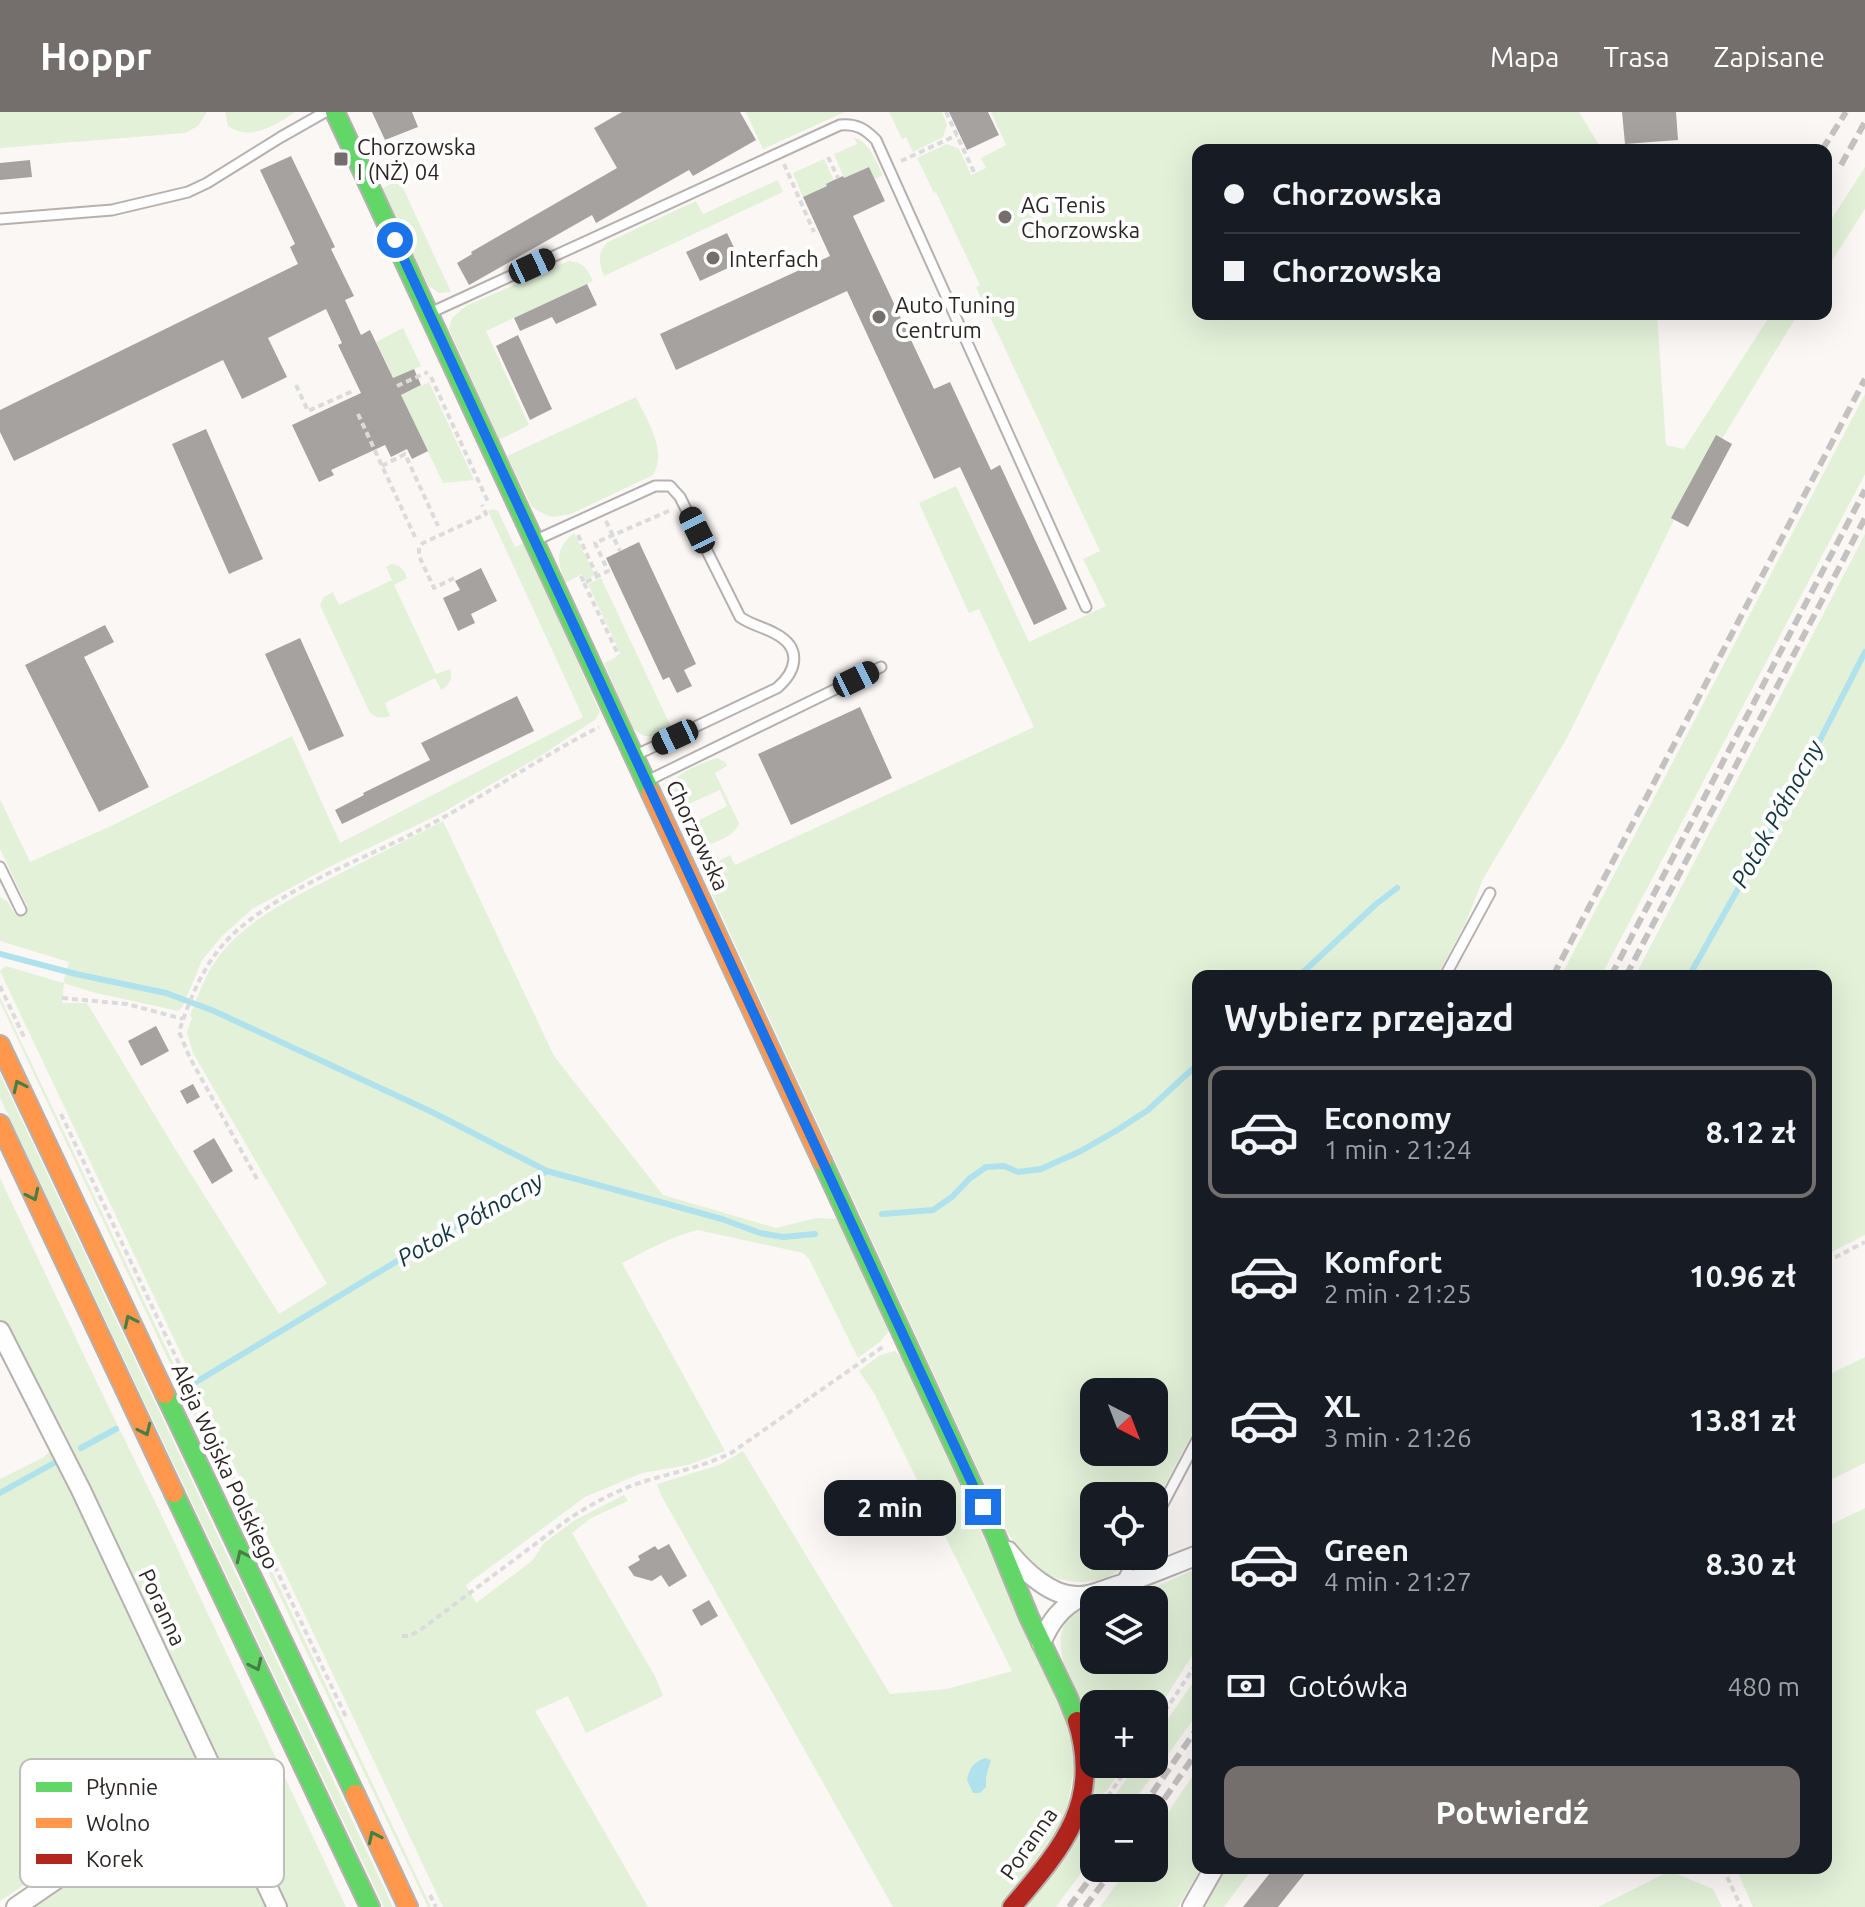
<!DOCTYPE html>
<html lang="pl">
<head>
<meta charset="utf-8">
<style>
  :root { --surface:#171b24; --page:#20242c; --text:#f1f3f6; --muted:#9ea1a6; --line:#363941; --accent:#746e6c }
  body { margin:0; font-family:Ubuntu,sans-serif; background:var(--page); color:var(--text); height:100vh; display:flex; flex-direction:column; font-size:30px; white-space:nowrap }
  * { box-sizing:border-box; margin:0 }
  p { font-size:26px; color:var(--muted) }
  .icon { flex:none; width:44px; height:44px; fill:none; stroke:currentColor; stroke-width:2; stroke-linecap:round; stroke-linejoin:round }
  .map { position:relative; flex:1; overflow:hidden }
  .panel { position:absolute; left:1192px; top:858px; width:640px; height:904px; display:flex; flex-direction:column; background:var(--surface); border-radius:16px; box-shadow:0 8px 32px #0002 }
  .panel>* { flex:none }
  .hud { position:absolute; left:1192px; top:32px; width:640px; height:176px; border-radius:16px; box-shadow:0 8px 32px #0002; display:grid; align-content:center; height:176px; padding:0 32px; background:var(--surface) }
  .needle { width:52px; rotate:138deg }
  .buttons { position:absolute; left:1080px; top:1266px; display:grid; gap:16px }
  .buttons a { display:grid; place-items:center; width:88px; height:88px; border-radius:16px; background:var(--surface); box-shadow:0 8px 32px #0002; font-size:40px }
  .end { position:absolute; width:36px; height:36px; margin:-18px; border:10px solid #1a73e8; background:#fff; box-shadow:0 0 0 4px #fff }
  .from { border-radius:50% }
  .bubble { position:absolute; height:56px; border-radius:16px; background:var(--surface); box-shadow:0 8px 32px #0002; font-size:26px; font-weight:600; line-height:56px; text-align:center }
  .car { position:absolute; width:24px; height:48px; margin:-24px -12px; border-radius:10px; box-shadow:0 0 6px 2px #0007; background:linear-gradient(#222 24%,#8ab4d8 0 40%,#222 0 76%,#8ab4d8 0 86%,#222 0) }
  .hud b { display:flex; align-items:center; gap:28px; height:76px; font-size:30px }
  .hud b+b { border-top:2px solid var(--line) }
  .hud i { width:20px; height:20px; background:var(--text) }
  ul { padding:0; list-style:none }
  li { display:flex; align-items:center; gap:24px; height:132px; margin:0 16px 12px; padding:0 16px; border:4px solid transparent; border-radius:16px }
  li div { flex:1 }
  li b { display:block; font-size:30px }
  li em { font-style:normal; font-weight:600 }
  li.selected { border-color:var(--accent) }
  li>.icon { width:72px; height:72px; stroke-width:1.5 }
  h2 { padding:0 32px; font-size:36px; line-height:96px }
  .pay { display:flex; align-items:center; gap:20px; height:88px; padding:0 32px; font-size:30px }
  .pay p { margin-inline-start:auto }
  .action { display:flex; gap:16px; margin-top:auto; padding:16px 32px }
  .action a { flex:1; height:92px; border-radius:16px; background:var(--accent); color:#fff; font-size:32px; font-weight:600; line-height:92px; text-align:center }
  header { display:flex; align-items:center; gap:48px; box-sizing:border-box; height:112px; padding:0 40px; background:var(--accent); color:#fff }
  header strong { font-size:38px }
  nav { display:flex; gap:44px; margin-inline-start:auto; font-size:28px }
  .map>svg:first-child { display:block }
  .green { fill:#e3f1d9; fill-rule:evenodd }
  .water { fill:#afe2ed }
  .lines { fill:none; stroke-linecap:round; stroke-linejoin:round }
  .stream { stroke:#afe2ed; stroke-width:6 }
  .building { fill:#a6a2a0 }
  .lane-casing { stroke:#b6b1af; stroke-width:13 }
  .street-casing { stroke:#b6b1af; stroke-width:22 }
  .fast-casing { stroke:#b6b1af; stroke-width:22 }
  .slow-casing { stroke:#b6b1af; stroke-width:22 }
  .jam-casing { stroke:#b6b1af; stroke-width:22 }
  .path { stroke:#dcdbdb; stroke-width:4; stroke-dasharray:6 4; stroke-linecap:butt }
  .lane { stroke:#fefefe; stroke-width:9 }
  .street { stroke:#fefefe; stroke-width:18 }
  .fast { stroke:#63d668; stroke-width:18 }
  .slow { stroke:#ff974d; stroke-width:18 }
  .jam { stroke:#b3261e; stroke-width:18 }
  .rail { stroke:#c4c2c1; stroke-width:6; stroke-dasharray:12 6; stroke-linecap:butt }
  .oneway { stroke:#487e46 }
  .route { stroke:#1a73e8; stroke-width:10 }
  .poi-dot { fill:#746e6c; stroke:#fff; stroke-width:3 }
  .labels { text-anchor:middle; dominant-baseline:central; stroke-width:8; stroke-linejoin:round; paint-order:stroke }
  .poi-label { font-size:22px; fill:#2c2523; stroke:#fff; text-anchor:start }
  .street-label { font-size:22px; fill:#2c2523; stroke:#fff }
  .water-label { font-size:24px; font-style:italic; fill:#11353d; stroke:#fff }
  .key { fill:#fff; stroke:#c0bebd; stroke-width:2 }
  .key-label { font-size:22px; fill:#2c2523 }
</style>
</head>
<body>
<header>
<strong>Hoppr</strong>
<nav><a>Mapa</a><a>Trasa</a><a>Zapisane</a></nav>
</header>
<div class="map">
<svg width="1865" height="1795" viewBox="0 0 1865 1795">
  <rect width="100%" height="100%" fill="#fbf7f5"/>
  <!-- green -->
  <path class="green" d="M0,0H207L198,14L185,21L0,36Z
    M225,0H295C276,13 250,30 228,14Z
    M746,0H845L763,37Z
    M889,0H942L947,13L943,25L913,40L906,25L902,27Z
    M991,0H1579L1602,38H1198V202H1657L1666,333L1684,337L1771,202H1798L1722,327L1715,324L1672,406L1674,408L1567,626L1483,767L1465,812L1437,864H1198V1310L1154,1394V1384H1094V1444H1128C1125,1449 1122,1455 1117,1459C1097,1475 1061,1472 1040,1459C1025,1448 1014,1431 1005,1416L704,765L711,753L730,743L735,753L1034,615L979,497L969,501L919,391L956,374L1029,530L1106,494L1083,447L1100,439L976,175L980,173L936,80L934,81L917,46L947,32L959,37L971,63L986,56L981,46L1006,33ZM1094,1280H1154V1340H1094Z
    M854,25C871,32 875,48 883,63L875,67L869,55L844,66L834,42L857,32Z
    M824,47L834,68L827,71V74L803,85L793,61Z
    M1865,55V97L1826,158V116Z
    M399,67L451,180L439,181L429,174L407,132L412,129L404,112L400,114L382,77Z
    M778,68L783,80L604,164C599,151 597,140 608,130L696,89L703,102Z
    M569,149C583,150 588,157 593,169L486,219L529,313L499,328L449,217L452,206L466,194Z
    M403,216L421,254L393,266L376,230Z
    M429,270L474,368L443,371L401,283Z
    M1865,282V362L1601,864H1561Z
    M636,285C647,309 668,338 653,363L571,402L554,405L546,403L532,395L507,344Z
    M493,397L498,399L515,435L524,431L600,600L596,607L542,643L440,702L329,755L252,797L222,824L202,848L183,894L178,899L92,880L64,871L62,891H87L174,1035L279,1202L327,1172L193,941L187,920L192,906L190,903C198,884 205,863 217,847C247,805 299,783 343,760C377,743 410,726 443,709L554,944L663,1083L776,1116L816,1106L839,1107L889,1219L881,1229L858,1246L809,1147L803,1141L698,1118C671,1124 646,1139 622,1151L725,1339L688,1353L642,1361L585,1385L466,1473L476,1491L532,1449L544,1431L575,1408L624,1383L628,1389L591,1406L572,1421L656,1566L663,1584L586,1621L568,1584L535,1599L648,1795H443L0,859L6,854L63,871L69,850L0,829V785L8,790L15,802L27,794L0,737V687L30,750L111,714L292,624L340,731L583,605L488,399Z
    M574,421L595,463L585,468L582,462L565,471C557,449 555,436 574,421Z
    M1865,422V1123L1826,1143V864H1635Z
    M391,452C400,453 405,458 407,466L394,473L436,562L450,557C453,567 450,573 441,578L435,566L385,591L390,604C382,607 374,606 369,599L320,493L324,485L333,480L339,493L392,468L386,455Z
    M601,466L672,617L651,624H644L633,617L604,551L621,543L588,472Z
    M718,646L726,651L727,654L715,661L739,711C735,725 714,731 700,735C689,732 685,728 682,717L727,694L720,678L673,699C670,694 665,686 666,681C666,665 705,649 718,646Z
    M0,885L431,1795H428L245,1411L0,890Z
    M0,962L393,1795H384L0,986Z
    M0,1066L99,1275L160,1400L346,1795H287L229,1672L21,1246L0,1209Z
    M895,1239L901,1245L1060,1592L1076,1645L1065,1708L1001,1795H893L661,1383L657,1372L719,1353L743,1339L890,1582L947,1577L1012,1559L874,1281L859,1259L880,1243Z
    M1865,1245V1351L1826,1370V1264Z
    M52,1337L66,1363L196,1644C197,1650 197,1655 192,1660L0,1789V1367L44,1345Z
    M1865,1396V1795H1753L1736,1756H1826V1415Z
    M1198,1456V1534L1154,1604V1592H1094V1619C1077,1582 1028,1509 1094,1493V1548H1154V1488H1112L1146,1479Z
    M1198,1563V1601L1129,1696H1106L1137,1652H1154V1627Z
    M1097,1652H1124L1108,1677L1092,1695Z
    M1198,1656V1756H1201L1178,1795H1100L1128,1756H1154V1721Z
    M198,1683C208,1685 214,1687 220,1695L267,1795H30L189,1686Z
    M1094,1708V1744L1058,1792L1056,1795H1023L1080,1718Z
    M1221,1756H1253L1224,1795H1201Z
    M1670,1759L1713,1777L1722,1795H1598Z"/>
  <!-- water -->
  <path class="water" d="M985,1646L991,1648L986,1665V1675L980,1681H973L967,1668C970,1655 973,1651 985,1646Z"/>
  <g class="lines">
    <!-- stream -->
    <path class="stream" d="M0,842L76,862L166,881L214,899L432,1000L547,1059
      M1299,864L1375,793L1397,776
      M1689,864L1801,665L1865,540
      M882,1102L933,1098L952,1085L969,1067L986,1055L1004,1054L1018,1060L1041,1057L1081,1039L1119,1017L1148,998L1198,952
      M196,1270L547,1059L722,1107L760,1121L783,1125L815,1122
      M81,1336L116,1317
      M0,1381L54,1351"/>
  </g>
  <!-- building -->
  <path class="building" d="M372,0H412L418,15L385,28Z
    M622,0H740L756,28L693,64L689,58L596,111L592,103L469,173L457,151L472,142L471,140L617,56L594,16Z
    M949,0H988L999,23L967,38Z
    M1622,0H1676L1678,28L1625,32Z
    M291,44L335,135L331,137L354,184L345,188L361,223L370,218L393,266L414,257L421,273L401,283L428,339L412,347L407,337L391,345L385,333L331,358L334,363L319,370L292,313L361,281L338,233L342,231L326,197L268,226L287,265L242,287L223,248L14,349L0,320V298L298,152L290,135L295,132L260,58Z
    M30,48L32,65L0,68V51Z
    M869,55L885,89L853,104L934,277L950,270L991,358L1000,353L1067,497L1034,513L960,355L934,367L847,179L676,258L660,222L830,144L803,85L827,74L826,72L834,68L843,64L844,66Z
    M727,121L741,150L700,169L686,140Z
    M587,172L597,193L556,212L552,205L520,219L514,206Z
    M518,223L552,297L530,308L496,234Z
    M206,317L263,447L229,462L172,332Z
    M1716,323L1732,332L1688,415L1671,406Z
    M639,430L696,552L684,558L692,574L677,581L669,565L663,568L606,446Z
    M481,456L497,489L471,502L475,511L458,519L443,486L460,478L455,469Z
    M105,513L114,530L84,545L149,675L99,700L25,553Z
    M300,526L344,624L309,639L265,542Z
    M517,584L534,619L342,712L335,698L364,683L363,681L430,648L421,631Z
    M860,595L892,666L791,713L758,642Z
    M156,914L169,939L141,954L128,929Z
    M193,972L200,985L187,992L180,979Z
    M214,1026L233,1059L212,1072L193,1039Z
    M669,1432L687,1464L669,1475L661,1463L652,1469L634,1464L628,1455L640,1448L638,1444L655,1434L658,1438Z
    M709,1488L718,1504L701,1514L692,1498Z
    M1274,1756H1309L1278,1795H1243Z"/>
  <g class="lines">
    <defs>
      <path id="lane" d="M0,107L112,98L188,80L207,71L281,25L325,0
        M432,200L840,13C856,11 865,17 876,28L1086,495
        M536,428L655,374H670L680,385L740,505C751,513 764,515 776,522C802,536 797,559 777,576L638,642
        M647,669L881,555
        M0,755L21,798
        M1445,864L1490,781
        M1154,1409L1198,1326
        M1121,1471L1135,1444"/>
      <path id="street" d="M0,1219L81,1378L277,1795
        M1008,1439C1024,1459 1052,1486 1080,1484C1090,1484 1101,1479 1110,1476C1140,1467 1169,1454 1198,1443
        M1041,1531C1050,1510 1061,1495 1081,1485
        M16,1795L214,1659
        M1192,1795L1214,1756"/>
      <path id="fast" d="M335,0L651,681
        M822,1049L996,1424L1029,1505L1068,1586L1077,1609
        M165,1282L355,1682
        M174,1381L370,1795"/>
      <path id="slow" d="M651,681L822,1049
        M0,933L165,1282
        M0,1012L174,1381
        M355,1682L408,1795"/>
      <path id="jam" d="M1012,1795C1061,1737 1103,1691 1077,1609"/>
    </defs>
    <!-- lane casing -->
    <use href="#lane" class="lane-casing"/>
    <!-- street casing -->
    <use href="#street" class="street-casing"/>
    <!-- fast casing -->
    <use href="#fast" class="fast-casing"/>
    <!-- slow casing -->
    <use href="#slow" class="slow-casing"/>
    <!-- jam casing -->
    <use href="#jam" class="jam-casing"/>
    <!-- path -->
    <path class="path" d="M946,0L975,62
      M828,45L838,66
      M901,49L957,23
      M784,52L814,120
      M431,265L488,390
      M296,273L308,299L353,279
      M397,274L428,260
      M358,302L415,425
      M382,354L405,342L438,414
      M606,409L620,439
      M578,423L597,464
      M581,464L584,471L608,459L595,431L671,398
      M454,466L434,476L419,444V435L423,431L486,402L482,393
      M584,471L619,544
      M0,874L24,925
      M62,886L127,892L183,907
      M61,1002L346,1605
      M257,1067L190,946L179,920C190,886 204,851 230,825C283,774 367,747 431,712C488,682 542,644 599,615
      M1826,1150L1865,1130
      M402,1524H409L419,1519L570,1406C593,1391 616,1379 642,1370C672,1361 702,1355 731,1341L884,1234
      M1154,1616L1198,1549
      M1102,1693L1130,1652
      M1723,1756L1741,1795
      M430,1783L436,1795"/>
    <!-- lane -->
    <use href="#lane" class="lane"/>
    <!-- street -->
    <use href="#street" class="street"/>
    <!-- fast -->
    <use href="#fast" class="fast"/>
    <!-- slow -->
    <use href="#slow" class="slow"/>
    <!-- jam -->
    <use href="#jam" class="jam"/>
    <!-- rail -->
    <path class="rail" d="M1822,38L1846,0
      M1841,53L1865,10
      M1553,864L1865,267
      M1611,864L1865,378
      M1626,864L1865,406
      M1142,1696L1198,1615
      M1154,1702L1198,1638
      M1069,1795L1098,1756
      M1085,1795L1114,1756"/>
  </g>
  <!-- one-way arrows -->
  <defs><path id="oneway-chevron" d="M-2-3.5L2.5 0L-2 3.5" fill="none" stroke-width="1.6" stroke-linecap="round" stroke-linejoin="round" transform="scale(2)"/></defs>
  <g class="oneway">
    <use href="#oneway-chevron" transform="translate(19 974) rotate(-115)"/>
    <use href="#oneway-chevron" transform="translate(33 1083) rotate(65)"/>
    <use href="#oneway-chevron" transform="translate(130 1209) rotate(-115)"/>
    <use href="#oneway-chevron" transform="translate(145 1318) rotate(65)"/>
    <use href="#oneway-chevron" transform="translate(242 1444) rotate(-115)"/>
    <use href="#oneway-chevron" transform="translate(256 1553) rotate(65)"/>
    <use href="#oneway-chevron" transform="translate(374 1725) rotate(-115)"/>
  </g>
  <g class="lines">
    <!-- route -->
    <path class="route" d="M395,128L983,1395"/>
  </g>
  <!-- markers -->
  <g class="poi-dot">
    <rect x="333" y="39" width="16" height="16" rx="4"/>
    <circle cx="1005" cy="105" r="8"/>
    <circle cx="713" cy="146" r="8"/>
    <circle cx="879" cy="205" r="8"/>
  </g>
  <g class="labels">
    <!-- poi labels -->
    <g class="poi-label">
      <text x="357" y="34">Chorzowska<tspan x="357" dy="25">I (NŻ) 04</tspan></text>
      <text x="1021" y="92">AG Tenis<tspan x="1021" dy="25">Chorzowska</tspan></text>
      <text x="729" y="146">Interfach</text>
      <text x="895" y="192">Auto Tuning<tspan x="895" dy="25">Centrum</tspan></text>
    </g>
    <!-- street labels -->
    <g class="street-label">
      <text transform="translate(698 723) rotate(65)">Chorzowska</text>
      <text transform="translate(226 1354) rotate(65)">Aleja Wojska Polskiego</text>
      <text transform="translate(163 1495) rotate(65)">Poranna</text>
      <text transform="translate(1028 1731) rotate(-55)">Poranna</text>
    </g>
    <!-- water labels -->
    <g class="water-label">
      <text transform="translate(1777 702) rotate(-61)">Potok Północny</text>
      <text transform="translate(470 1107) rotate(-30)">Potok Północny</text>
    </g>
  </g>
  <!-- legend -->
  <rect x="20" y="1647" width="264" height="128" rx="12" class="key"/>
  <rect x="36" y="1670" width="36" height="10" fill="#63d668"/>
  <rect x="36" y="1706" width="36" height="10" fill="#ff974d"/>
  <rect x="36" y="1742" width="36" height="10" fill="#b3261e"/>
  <g class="key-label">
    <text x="86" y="1683">Płynnie</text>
    <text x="86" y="1719">Wolno</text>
    <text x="86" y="1755">Korek</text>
  </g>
</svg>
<div class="buttons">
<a><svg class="needle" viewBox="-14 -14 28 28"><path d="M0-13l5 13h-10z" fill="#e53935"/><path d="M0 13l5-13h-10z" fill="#9ea1a6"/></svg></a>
<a><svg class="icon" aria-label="locate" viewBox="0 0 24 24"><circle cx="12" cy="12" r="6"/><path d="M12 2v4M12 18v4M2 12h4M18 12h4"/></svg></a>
<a><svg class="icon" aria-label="layers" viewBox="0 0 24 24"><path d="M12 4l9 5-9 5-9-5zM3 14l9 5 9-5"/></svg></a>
<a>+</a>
<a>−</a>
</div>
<i class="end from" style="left:395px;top:128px"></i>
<i class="end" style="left:983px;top:1395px"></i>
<div class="bubble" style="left:824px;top:1368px;width:132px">2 min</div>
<i class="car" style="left:532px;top:154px;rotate:65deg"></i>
<i class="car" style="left:697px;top:418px;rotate:334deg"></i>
<i class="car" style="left:856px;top:567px;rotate:64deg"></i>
<i class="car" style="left:675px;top:625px;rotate:245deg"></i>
<div class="hud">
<b><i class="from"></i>Chorzowska</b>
<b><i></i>Chorzowska</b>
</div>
<section class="panel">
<h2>Wybierz przejazd</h2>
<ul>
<li class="selected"><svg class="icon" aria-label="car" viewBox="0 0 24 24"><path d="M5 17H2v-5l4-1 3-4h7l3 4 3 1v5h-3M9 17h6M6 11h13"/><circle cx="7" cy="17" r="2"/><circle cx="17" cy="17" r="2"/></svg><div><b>Economy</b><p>1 min · 21:24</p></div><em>8.12 zł</em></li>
<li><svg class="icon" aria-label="car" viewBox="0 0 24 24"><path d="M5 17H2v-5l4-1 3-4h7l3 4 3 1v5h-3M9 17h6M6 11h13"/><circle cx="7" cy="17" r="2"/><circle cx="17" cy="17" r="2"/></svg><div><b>Komfort</b><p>2 min · 21:25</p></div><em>10.96 zł</em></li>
<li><svg class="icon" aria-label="car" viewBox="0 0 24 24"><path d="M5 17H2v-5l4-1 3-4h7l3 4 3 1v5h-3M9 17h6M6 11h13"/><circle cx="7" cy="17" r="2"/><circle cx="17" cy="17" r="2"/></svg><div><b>XL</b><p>3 min · 21:26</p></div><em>13.81 zł</em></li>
<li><svg class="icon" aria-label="car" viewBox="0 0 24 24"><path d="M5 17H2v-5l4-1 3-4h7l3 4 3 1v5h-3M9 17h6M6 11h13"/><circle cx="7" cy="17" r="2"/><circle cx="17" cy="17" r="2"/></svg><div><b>Green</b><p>4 min · 21:27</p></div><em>8.30 zł</em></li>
</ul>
<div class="pay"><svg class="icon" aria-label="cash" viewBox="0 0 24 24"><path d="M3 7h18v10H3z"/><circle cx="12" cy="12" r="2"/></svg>Gotówka<p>480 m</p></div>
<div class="action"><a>Potwierdź</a></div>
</section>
</div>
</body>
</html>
